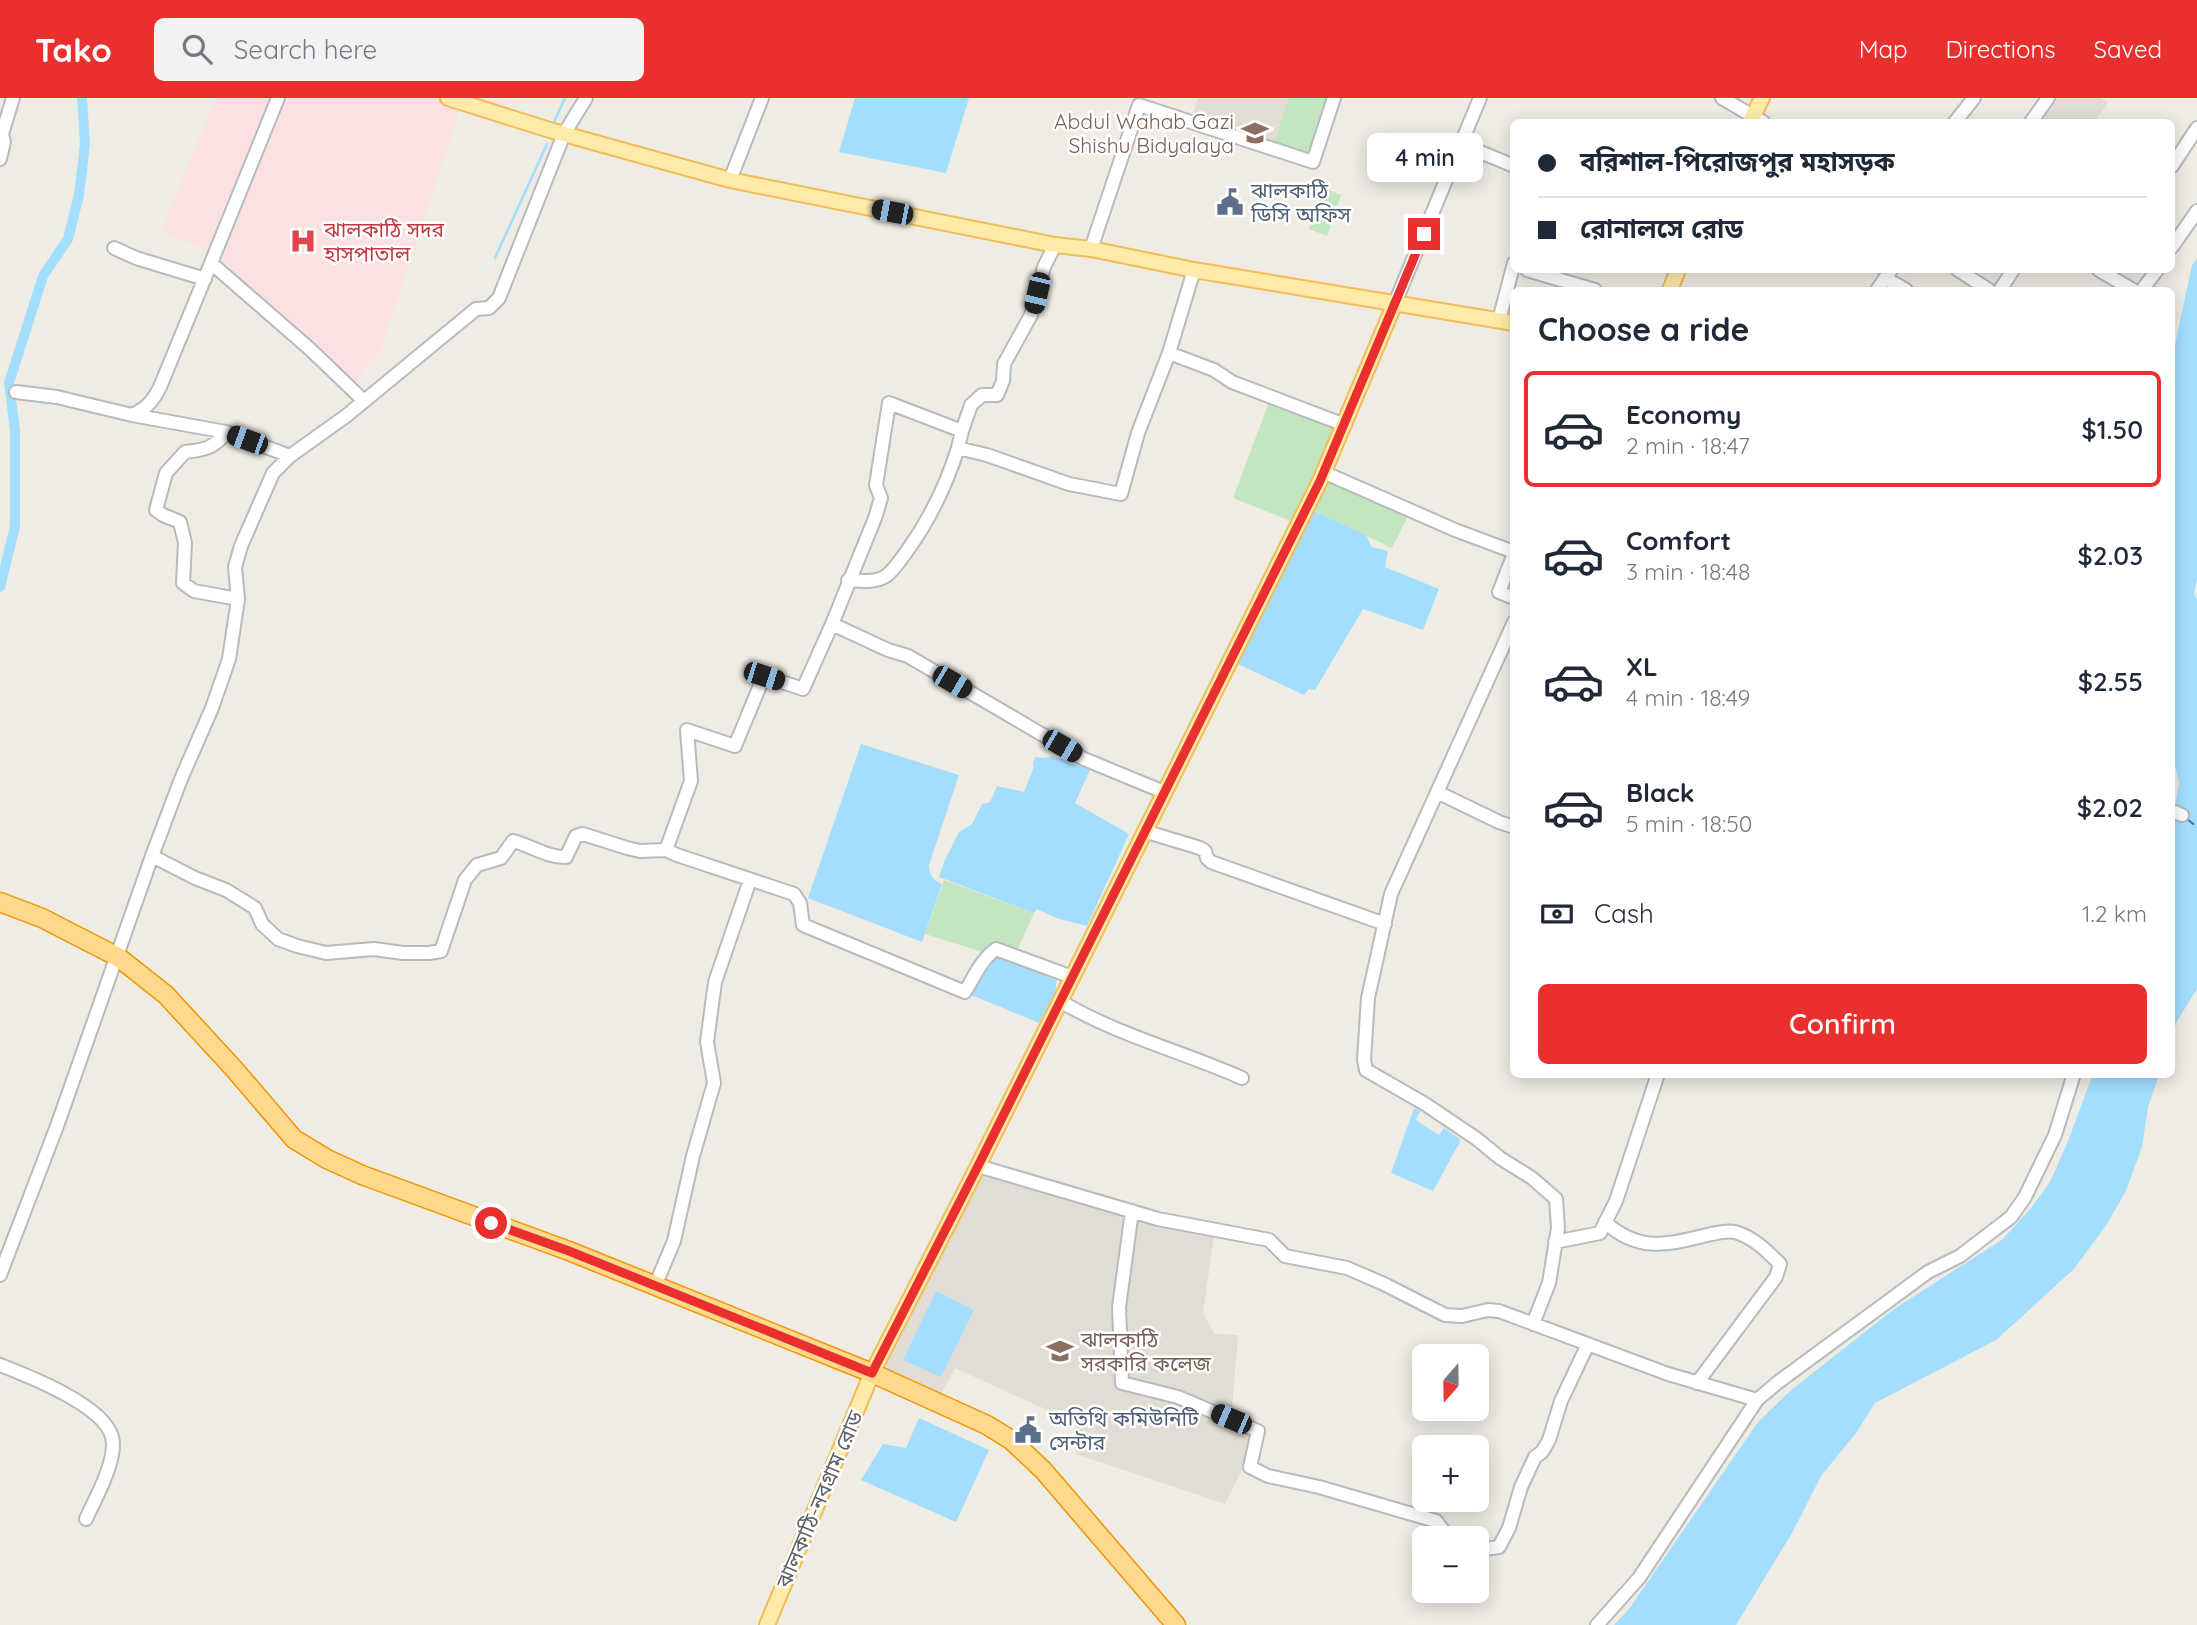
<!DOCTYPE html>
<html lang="en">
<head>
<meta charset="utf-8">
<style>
  :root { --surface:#fff; --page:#f2f2f3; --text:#1f2937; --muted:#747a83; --line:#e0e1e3; --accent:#ea2f2f }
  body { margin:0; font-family:Quicksand,"Noto Sans Bengali",sans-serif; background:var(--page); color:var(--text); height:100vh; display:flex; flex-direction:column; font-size:26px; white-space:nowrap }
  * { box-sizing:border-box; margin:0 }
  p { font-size:23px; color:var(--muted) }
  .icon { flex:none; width:38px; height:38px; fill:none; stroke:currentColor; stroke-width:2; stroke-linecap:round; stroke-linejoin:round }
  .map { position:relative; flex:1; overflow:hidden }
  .details { position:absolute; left:1510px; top:189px; width:665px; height:791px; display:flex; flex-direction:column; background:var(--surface); border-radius:10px; box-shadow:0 4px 18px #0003 }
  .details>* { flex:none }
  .banner { position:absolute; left:1510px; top:21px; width:665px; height:154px; border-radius:10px; box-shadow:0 4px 18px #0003; display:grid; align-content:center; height:154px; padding:0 28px; background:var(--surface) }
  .needle { width:46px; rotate:200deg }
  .controls { position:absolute; left:1412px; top:1246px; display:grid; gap:14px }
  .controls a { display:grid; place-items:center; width:77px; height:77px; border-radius:10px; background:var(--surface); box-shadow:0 4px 18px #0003; font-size:35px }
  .end { position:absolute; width:32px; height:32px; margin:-16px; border:9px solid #ea2f2f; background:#fff; box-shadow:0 0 0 4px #fff }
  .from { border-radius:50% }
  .bubble { position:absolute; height:49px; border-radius:10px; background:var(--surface); box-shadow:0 4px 18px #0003; font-size:23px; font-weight:600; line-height:49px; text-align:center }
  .car { position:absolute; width:21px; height:42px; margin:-21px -10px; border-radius:9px; box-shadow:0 0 5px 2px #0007; background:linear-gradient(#222 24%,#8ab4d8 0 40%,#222 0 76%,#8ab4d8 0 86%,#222 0) }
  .banner b { display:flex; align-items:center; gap:24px; height:66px; font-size:26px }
  .banner b+b { border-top:2px solid var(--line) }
  .banner i { width:18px; height:18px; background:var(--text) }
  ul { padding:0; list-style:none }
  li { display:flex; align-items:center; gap:21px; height:116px; margin:0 14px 10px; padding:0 14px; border:4px solid transparent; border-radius:10px }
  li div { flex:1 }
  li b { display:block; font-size:26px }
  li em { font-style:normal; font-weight:600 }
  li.on { border-color:var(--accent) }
  li>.icon { width:63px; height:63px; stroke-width:1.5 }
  h2 { padding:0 28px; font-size:32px; line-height:84px }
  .pay { display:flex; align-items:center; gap:18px; height:77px; padding:0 28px; font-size:26px }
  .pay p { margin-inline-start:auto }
  .cta { display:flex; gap:14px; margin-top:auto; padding:14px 28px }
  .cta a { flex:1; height:80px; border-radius:10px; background:var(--accent); color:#fff; font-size:28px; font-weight:600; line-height:80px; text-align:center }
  header { display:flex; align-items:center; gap:42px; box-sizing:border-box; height:98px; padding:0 35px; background:var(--accent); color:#fff }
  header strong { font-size:33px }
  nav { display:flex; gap:38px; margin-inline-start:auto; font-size:24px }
  .search { width:490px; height:63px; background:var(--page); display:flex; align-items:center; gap:18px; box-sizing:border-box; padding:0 24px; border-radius:10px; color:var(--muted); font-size:26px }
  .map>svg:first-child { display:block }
  .education { fill:#e1ddd5 }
  .medical { fill:#fbe1e1 }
  .green { fill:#c3e6c1 }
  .water { fill:#a4deff }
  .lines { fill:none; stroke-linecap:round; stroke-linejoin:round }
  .stream { stroke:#a4deff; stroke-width:2.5 }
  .canal { stroke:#a4deff; stroke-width:10 }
  .ferry { stroke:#3d7aa9; stroke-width:2; stroke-dasharray:9 7; stroke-linecap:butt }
  .minor-casing { stroke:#b7babe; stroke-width:16 }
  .major-casing { stroke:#f2bc5a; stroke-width:18 }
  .highway-casing { stroke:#f39500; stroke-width:21 }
  .minor { stroke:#fff; stroke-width:12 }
  .major { stroke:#ffeba9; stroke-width:14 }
  .highway { stroke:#fdd88d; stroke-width:18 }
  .route { stroke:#ea2f2f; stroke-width:9 }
  .labels { text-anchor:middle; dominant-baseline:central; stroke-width:5; stroke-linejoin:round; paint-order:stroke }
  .education-label { font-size:21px; fill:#785e54; stroke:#fff; text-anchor:end }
  .service-label { font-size:21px; fill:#4e5e75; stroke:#fff; text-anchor:start }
  .health-label { font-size:21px; fill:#be3a42; stroke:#fff; text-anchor:start }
  .street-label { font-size:21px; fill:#5c6165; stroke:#fff }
</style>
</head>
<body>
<header>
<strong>Tako</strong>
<div class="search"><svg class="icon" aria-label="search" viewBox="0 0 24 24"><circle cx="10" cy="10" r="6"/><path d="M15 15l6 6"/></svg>Search here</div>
<nav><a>Map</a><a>Directions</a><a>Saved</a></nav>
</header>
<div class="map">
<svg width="2197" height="1527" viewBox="0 0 2197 1527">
  <rect width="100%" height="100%" fill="#efece4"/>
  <!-- education -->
  <path class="education" d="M1198,0H1288L1273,48L1192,21Z
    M2048,0H2101L2108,5L2094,24H2031Z
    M978,1068L1215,1131L1203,1215L1214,1236L1238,1237L1231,1321L1256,1343L1225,1406L1076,1356V1325L955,1270L937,1304L872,1275Z"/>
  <!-- medical -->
  <path class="medical" d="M216,0H448L462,5L380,254L349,288L211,165L215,154L161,133Z"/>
  <!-- green -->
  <path class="green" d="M1288,0H1334L1313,64L1273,48Z
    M1323,90L1341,97L1327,138L1309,131Z
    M1271,299L1345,327L1323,373L1411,412L1392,450L1307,409L1298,426L1233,400Z
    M944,782L1034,815L1015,857L989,856L925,836Z"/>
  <!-- water -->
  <path class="water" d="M855,0H969L946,75L839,54Z
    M2197,161V481L2194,495L2197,502V891L2177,923L2172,938V729L2179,685L2172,654V261L2192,167Z
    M1314,413L1366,437L1372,449L1388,453L1385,469L1439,491L1423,532L1363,511L1315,592L1309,591L1304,597L1238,566Z
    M861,646L959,677L929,767C930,778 932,781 942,786L922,844L808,800Z
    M1053,658L1090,672L1075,705L1129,736L1087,828L1059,821L1037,811L1034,815L939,779L944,764L959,734L972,726L982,706L990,704L997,688L1024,694L1034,669L1033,665L1035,659L1044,660Z
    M994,858H1001L1057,878L1055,896L1039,925L969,896Z
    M2093,976L2159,977L2148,1009L2142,1049L2126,1093L2107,1126L2074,1171L1996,1242L1875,1305L1856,1335L1821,1378L1792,1435L1736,1527H1614L1629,1511L1758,1324L1791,1292L1894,1211L2003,1141L2031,1110L2050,1084L2068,1043Z
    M1414,1010L1420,1013L1416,1022L1439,1037L1444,1030L1461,1042L1433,1093L1391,1075Z
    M936,1193L974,1212L941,1279L903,1262Z
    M919,1320L989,1352L956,1424L861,1382L883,1346L906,1350Z"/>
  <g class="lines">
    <!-- stream -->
    <path class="stream" d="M554,24L565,0
      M495,160L547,46"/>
    <!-- canal -->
    <path class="canal" d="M0,489L15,428V333L9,285L43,178L68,141L79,97L85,46L82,0"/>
    <!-- ferry -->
    <path class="ferry" d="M2187,721L2197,729"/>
    <defs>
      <path id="minor" d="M278,0L211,165L311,252L364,303
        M1722,0L1763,24
        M1955,24L1974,0
        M2031,24L2048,0
        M1461,46L1514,68
        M0,61L4,44L2,36L13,0
        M2172,68L2197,30
        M730,82L762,0
        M1055,147L1044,169L1031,217L1004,266L1003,283L997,297H982L971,307L962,333L889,305L876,387L881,400L875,420L832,526L888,552L908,558L1084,661L1164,694
        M2172,149L2197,113
        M114,150L136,160L205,181
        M1091,151L1139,7L1313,64L1334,0
        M1194,172L1169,255L1214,272L1232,284L1345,327
        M1527,172L1595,192
        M1958,172L1989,192
        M2099,172L2133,192
        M1885,180L1906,192
        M1877,192L1891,172
        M2000,192L2013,172
        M2142,192L2157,172
        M1395,205L1480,0
        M1499,222L1514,165
        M16,294L57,299L132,317C146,311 153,303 160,289L211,165
        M132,317L226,334
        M962,333L958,350L987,357L1069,386L1121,396L1138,335L1169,255
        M1323,374L1455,432L1514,454
        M1514,456L1499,494L1514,500
        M848,482C860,483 875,485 886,478C894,472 901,461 907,453C930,421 946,388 958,350
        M238,501L235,469L241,448L273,375L290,358
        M1514,524L1391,796L1368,900L1364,962L1366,972L1425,1006L1477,1041L1500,1060L1532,1080L1556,1101L1558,1130L1549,1185L1533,1226
        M1437,694L1499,724L1514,729
        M2172,713L2182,717
        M1144,733L1200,750L1205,753L1207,760L1211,764L1385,826
        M666,752L691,683L687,632L735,648L764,578L803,591L832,526
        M152,758L195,780L226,792L255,810L262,826L278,841L297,848L326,855L374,851L403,855H429L441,853L465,782L477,767L501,760L513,743C530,747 548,760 566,759L576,738L583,736L627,750L640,753L666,752L677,757L794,796L800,805L803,827L965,894C974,879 981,862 996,851L1072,879
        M1060,903C1117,937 1181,953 1242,980
        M978,1068L1158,1121L1269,1142L1285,1158L1347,1170L1384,1186L1445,1217L1462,1218L1488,1212L1499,1213L1668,1276L1757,1302
        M1132,1113L1119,1209L1122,1285L1178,1299L1258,1333L1250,1369L1268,1378L1319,1389L1436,1423L1449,1440
        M1605,1124C1637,1153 1664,1148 1703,1138C1712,1136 1726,1132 1735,1134C1753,1139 1767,1153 1780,1166L1776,1179L1697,1285
        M1555,1144L1600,1135L1616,1103L1658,976
        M0,1177L57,1028L152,758L181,681L212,610L229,561L238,501L194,493L183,485L185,445L180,424L163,417L156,412L166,375L185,354C204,352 215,350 226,334L290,358L346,318L476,211L489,210L499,200L564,36L586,0
        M655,1188L674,1143L693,1058L714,985L707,944L715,884L750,782
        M0,1267C28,1278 104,1307 112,1339C118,1361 95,1401 86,1421
        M1477,1452L1499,1449L1509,1430L1521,1389L1535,1359L1542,1354L1549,1342L1561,1303L1588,1246
        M1597,1527L1639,1480L1757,1302L1777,1285L1928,1174L1960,1158L2011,1119L2025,1099L2055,1037L2074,976"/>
      <path id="major" d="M448,0L553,33L730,82L1055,147L1091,151L1194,172L1514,225
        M1750,24L1762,0
        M1670,192L1678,172
        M767,1527L872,1275L978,1068L1320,383L1395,205"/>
      <path id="highway" d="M0,804L42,820L118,859L166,897L235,972L294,1041L327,1061L362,1077L569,1153L872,1275L987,1327L1011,1342L1043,1372L1176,1527"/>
    </defs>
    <!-- minor casing -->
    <use href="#minor" class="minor-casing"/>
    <!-- major casing -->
    <use href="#major" class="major-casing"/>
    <!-- highway casing -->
    <use href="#highway" class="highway-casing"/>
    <!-- minor -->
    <use href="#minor" class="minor"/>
    <!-- major -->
    <use href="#major" class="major"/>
    <!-- highway -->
    <use href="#highway" class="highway"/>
  </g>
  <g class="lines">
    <!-- route -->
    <path class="route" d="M491,1125L569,1153L872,1275L978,1068L1320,383L1424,136"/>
  </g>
  <!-- icons -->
  <defs>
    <symbol id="school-bare" viewBox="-9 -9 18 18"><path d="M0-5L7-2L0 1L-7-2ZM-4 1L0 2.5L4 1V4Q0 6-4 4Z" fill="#8d6e63" stroke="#fff" stroke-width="2.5" paint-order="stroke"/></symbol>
    <symbol id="civic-bare" viewBox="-9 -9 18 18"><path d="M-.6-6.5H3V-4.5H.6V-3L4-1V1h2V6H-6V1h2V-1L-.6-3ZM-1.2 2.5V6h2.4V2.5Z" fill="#5c6f8a" stroke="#fff" stroke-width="2.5" paint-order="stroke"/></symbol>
    <symbol id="hospital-bare" viewBox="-9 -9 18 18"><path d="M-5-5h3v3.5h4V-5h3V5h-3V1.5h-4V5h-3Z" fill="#e0444e" stroke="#fff" stroke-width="2.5" paint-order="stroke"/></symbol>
    <symbol id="university-bare" viewBox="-9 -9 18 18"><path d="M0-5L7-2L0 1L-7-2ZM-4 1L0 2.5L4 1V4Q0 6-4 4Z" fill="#8d6e63" stroke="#fff" stroke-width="2.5" paint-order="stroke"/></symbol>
  </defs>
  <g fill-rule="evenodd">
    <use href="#school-bare" x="1236" y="16" width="38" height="38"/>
    <use href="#civic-bare" x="1211" y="85" width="38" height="38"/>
    <use href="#hospital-bare" x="284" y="124" width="38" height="38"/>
    <use href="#university-bare" x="1041" y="1234" width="38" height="38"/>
    <use href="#civic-bare" x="1009" y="1313" width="38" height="38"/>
  </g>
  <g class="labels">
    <!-- education labels -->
    <g class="education-label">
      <text x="1234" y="23">Abdul Wahab Gazi<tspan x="1234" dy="24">Shishu Bidyalaya</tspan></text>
      <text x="1081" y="1241" text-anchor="start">ঝালকাঠি<tspan x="1081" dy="24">সরকারি কলেজ</tspan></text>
    </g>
    <!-- service labels -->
    <g class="service-label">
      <text x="1251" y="92">ঝালকাঠি<tspan x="1251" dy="24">ডিসি অফিস</tspan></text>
      <text x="1049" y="1320">অতিথি কমিউনিটি<tspan x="1049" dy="24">সেন্টার</tspan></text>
    </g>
    <!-- health labels -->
    <g class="health-label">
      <text x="324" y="131">ঝালকাঠি সদর<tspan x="324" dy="24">হাসপাতাল</tspan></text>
    </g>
    <!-- street labels -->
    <g class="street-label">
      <text transform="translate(819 1401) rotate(-67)">ঝালকাঠি-নবগ্রাম রোড</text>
    </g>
  </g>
</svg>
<div class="controls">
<a><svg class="needle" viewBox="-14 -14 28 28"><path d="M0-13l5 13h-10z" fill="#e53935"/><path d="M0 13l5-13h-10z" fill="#747a83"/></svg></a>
<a>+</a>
<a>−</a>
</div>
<i class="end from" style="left:491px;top:1125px"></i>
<i class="end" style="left:1424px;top:136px"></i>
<div class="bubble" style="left:1367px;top:35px;width:116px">4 min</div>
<i class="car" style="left:892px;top:114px;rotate:281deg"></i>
<i class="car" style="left:1037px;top:195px;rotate:193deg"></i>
<i class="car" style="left:247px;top:342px;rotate:290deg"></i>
<i class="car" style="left:764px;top:578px;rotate:108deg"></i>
<i class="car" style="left:952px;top:584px;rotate:120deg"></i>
<i class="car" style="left:1062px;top:648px;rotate:120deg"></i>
<i class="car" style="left:1231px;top:1321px;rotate:293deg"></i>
<div class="banner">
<b><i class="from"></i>বরিশাল-পিরোজপুর মহাসড়ক</b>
<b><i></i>রোনালসে রোড</b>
</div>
<section class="details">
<h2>Choose a ride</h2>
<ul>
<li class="on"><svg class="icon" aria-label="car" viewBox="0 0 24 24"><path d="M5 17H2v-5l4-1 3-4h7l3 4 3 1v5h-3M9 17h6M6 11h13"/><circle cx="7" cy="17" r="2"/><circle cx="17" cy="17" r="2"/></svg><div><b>Economy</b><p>2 min · 18:47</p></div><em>$1.50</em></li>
<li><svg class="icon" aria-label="car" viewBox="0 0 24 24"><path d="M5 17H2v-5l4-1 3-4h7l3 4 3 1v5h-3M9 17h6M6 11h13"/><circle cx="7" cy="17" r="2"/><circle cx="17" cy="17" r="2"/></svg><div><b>Comfort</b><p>3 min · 18:48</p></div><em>$2.03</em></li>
<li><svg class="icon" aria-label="car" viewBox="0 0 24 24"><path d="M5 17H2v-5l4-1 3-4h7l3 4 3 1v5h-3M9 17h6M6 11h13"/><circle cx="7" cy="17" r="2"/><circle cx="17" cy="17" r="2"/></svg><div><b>XL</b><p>4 min · 18:49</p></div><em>$2.55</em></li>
<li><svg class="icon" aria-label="car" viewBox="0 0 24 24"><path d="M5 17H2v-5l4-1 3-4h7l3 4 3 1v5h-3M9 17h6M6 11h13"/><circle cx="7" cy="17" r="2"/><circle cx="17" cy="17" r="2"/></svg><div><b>Black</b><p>5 min · 18:50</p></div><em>$2.02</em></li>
</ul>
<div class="pay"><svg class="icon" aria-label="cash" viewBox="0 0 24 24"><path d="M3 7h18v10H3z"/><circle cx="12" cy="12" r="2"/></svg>Cash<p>1.2 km</p></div>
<div class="cta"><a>Confirm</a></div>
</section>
</div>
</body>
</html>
